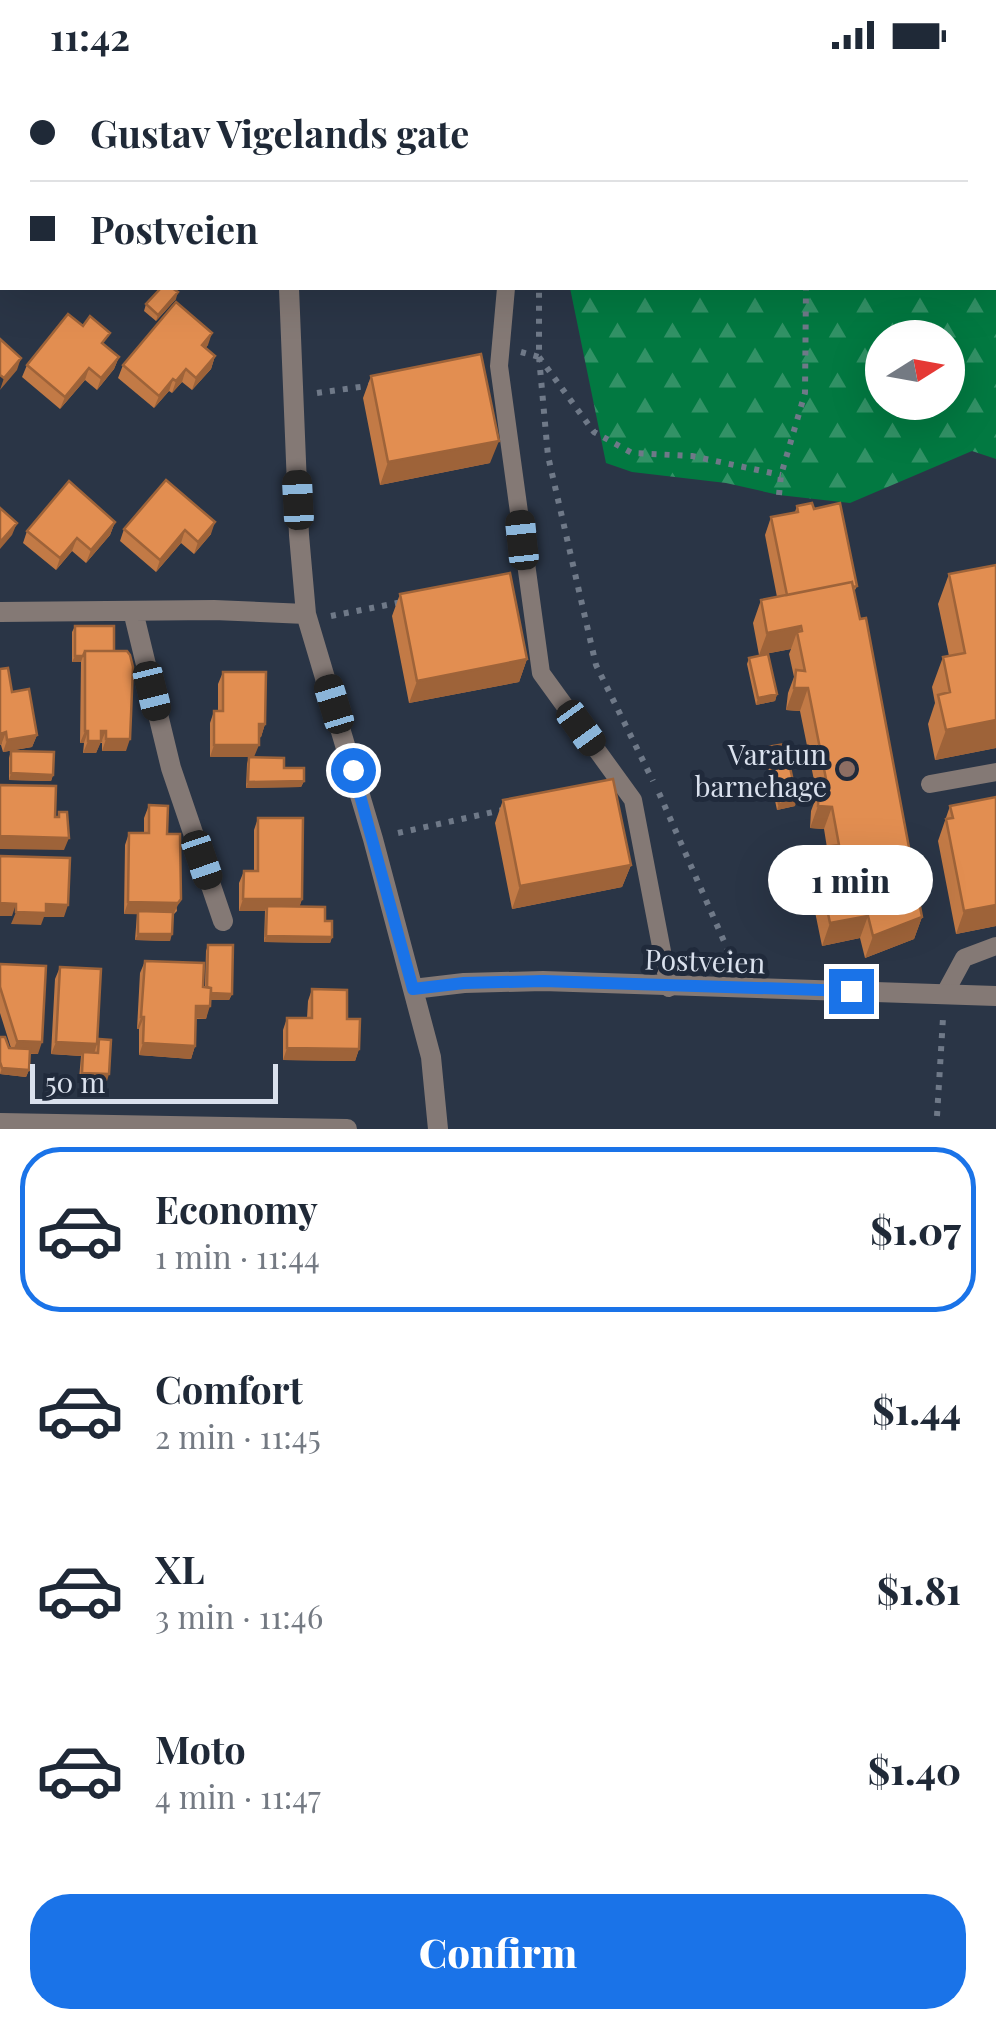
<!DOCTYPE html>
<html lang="en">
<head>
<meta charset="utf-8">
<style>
  :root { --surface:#fff; --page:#f2f2f3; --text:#1f2937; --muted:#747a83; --line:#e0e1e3; --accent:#1a73e8 }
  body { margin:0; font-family:"Playfair Display",serif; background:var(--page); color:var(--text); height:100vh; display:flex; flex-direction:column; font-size:38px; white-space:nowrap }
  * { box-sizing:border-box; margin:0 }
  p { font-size:32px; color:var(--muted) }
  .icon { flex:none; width:55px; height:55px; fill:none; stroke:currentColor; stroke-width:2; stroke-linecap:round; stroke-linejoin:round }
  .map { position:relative; height:1059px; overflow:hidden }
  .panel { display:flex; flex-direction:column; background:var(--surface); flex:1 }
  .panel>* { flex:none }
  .hud { position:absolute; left:0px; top:0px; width:998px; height:220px; box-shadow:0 10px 40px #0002; display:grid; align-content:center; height:220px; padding:0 30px; background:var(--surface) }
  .needle { width:65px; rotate:79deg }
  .fabs { position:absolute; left:865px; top:250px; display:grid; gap:20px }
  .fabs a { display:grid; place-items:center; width:100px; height:100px; border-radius:50%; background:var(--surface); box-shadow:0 10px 40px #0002; font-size:50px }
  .scale { position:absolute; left:30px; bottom:25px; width:248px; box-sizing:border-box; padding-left:10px; border:5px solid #dae1ed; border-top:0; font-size:28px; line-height:35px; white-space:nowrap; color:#dae1ed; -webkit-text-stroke:8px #202a3b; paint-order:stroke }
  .end { position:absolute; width:45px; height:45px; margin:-22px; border:12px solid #1a73e8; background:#fff; box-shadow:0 0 0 5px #fff }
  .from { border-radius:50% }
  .bubble { position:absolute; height:70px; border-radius:35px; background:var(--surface); box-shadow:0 10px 40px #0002; font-size:32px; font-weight:800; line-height:70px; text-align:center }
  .car { position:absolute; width:30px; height:60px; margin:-30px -15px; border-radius:12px; box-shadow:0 0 8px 2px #0007; background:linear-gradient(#222 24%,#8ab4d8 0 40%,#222 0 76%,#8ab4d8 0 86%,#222 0) }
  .hud b { display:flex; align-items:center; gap:35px; height:95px; font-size:38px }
  .hud b+b { border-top:2px solid var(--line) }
  .hud i { width:25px; height:25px; background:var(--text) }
  ul { padding:18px 0 0; list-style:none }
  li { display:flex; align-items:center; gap:30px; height:165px; margin:0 20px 15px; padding:0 10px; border:5px solid transparent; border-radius:40px }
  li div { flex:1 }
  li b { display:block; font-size:38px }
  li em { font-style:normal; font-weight:800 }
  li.on { border-color:var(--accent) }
  li>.icon { width:90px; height:90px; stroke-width:1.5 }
  .action { display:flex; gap:20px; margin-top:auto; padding:20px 30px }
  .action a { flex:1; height:115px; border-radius:40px; background:var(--accent); color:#fff; font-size:40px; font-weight:800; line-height:115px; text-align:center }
  .status { display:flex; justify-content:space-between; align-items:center; height:70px; padding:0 50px; background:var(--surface); direction:ltr }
  .status svg { height:28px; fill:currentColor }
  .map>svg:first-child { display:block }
  .forest { fill:url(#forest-firs); fill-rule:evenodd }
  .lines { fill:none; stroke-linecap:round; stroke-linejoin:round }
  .path { stroke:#6f7988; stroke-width:6; stroke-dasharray:5 8; stroke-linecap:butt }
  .service { stroke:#847975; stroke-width:18 }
  .minor { stroke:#847975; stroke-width:20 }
  .tertiary { stroke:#847975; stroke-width:20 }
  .wall { fill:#c27a46 }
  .shaded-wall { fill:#9e6339 }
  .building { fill:#e28e51; stroke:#9e6339; stroke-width:2.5 }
  .route { stroke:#1a73e8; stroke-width:12 }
  .education-dot { fill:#8d6e63; stroke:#202a3b; stroke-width:4 }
  .labels { text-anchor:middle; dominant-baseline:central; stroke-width:10; stroke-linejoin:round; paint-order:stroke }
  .poi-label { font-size:28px; fill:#dae1ed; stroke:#202a3b; text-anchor:end }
  .street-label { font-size:28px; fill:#dae1ed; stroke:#202a3b }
</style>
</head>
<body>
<div class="status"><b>11:42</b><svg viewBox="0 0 49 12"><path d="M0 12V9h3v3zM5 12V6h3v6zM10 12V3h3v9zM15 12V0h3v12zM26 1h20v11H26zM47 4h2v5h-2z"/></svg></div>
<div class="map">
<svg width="996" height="1059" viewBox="0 0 996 1059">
  <defs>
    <pattern id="forest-firs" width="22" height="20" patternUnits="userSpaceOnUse" patternTransform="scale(2.5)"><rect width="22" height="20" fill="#027941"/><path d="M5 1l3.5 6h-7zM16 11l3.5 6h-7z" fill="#329266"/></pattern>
  </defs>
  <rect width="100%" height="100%" fill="#2a3546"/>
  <!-- forest -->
  <path class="forest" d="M544,0H996V389L972,381L850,433L779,425L726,413L632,402L606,393L570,218H995V2ZM882,268H948V332H882Z"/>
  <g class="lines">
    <!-- path -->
    <path class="path" d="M824,0V2
      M993,0L995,2
      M560,2V0
      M521,282L539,287V218
      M539,287L548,386L596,595L653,711
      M539,287L594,362L632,383L692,386L781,405
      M317,323L374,315
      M779,425L781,405L805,323L806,218
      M331,546L402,532
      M659,723L734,894
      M398,763L507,739
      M937,1046L943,948"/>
    <!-- service -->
    <path class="service" d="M496,2V0
      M506,218L499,296L541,603L633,730L669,918
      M930,714L996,702
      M944,925L964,888L996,876"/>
    <!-- minor -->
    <path class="minor" d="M286,0V2
      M289,218L299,465L306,544L373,769L431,987L438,1059
      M133,541L171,698L223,851
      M0,542L214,540L306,544
      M413,919L464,913L543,911L996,926"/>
    <!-- tertiary -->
    <path class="tertiary" d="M0,1053L347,1059"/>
  </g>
  <!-- wall -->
  <path class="wall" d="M2,120V193L1,195L0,193V123Z
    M176,229L156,251L144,241L146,234Z
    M105,275L119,287L114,299L97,320L85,310L60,339L22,307L27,295Z
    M208,275L205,278L215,286L211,299L192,320L182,312L172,323L169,321L154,338L118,308L123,295Z
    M371,306L490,393L380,415L363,328Z
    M166,410L211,464L194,484L181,473L156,502L120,471L124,459Z
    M797,436L814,439L857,516L854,522L922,847L914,869L865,888L860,868L822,876L813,832L821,810L825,809L823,799L828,784L824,759L810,758L811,741L817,725L800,641L786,640L788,623L794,607L789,584L791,579L759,585L753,553L761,530L777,527L765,465L771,447L795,442Z
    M115,452L110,465L86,493L72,481L56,500L23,473L27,461Z
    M996,495V678L935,690L928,654L935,633L932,617L943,587L949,586L938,534L949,504Z
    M400,524L527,589L519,612L409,633L392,546Z
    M75,556L114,581L126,681H102V673H100L96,683H83L84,673H80L81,592H72V562Z
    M749,588L777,624L775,631L756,635L747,594Z
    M223,602L265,654L261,667L210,687V653L214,641H218V614Z
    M12,622L37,665L32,677L3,682L1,675Z
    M767,677L795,736L777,740L765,683Z
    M11,681L53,705L51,711L9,710V688Z
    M249,687L284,698L304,711L301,717L246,718L247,694Z
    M503,730L631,795L622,817L512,839L495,753Z
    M149,735L167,764L177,841L173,845L170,871L135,870L137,844H124L125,775L129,763H144V748Z
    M950,736L996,856L956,864L938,771Z
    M258,748L302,829L299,837L325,851L332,867L330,873L264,872L265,841H239V813L244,801H254V760Z
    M208,875L232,924L229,930H210L206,949H196L195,976L191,989L139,985V959H137L140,903L145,891L205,917L206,881Z
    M0,894L38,984H30L29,1000L26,1007L0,1004V967L9,978H11L0,943Z
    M60,897L97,974L99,969L107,1011L79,1009L81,986L51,984L55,909Z
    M312,919L347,949L359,979L355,991L283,990V960L287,948H307L308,931Z"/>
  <!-- shaded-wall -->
  <path class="shaded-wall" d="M178,222L176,229L156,251L158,245Z
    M212,263L208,275L197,288L202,275Z
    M215,286L211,299L192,320L196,308Z
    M119,287L114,299L97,320L101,308Z
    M21,288L17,300L0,320L4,308Z
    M89,298L85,310L60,339L65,327Z
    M186,299L182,312L172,323L176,311Z
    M173,309L169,321L154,338L159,326Z
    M499,371L490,393L380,415L388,392Z
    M115,452L110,465L86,493L91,480Z
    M215,452L211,464L194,484L198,472Z
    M17,453L12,465L0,479V472Z
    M185,460L181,473L156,502L160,490Z
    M77,468L72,481L56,500L60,488Z
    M801,556L798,565L797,562L791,579L759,585L767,563Z
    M75,586H83L81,592H72Z
    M527,589L519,612L409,633L417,611Z
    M794,618H808L800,641L786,640Z
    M777,624L775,631L756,635L758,628Z
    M996,650V678L935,690L946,660Z
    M259,654H265L261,667L254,666Z
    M85,661H88L84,673H80Z
    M101,661H106L96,683H83L88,671Z
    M6,662L1,675H0V664Z
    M37,665L32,677L3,682L7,670Z
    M106,669H130L126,681H102Z
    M214,675H259L254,687H210Z
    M11,703L53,705L51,711L9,710Z
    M304,711L301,717L246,718L248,712Z
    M797,730L795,736L777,740L779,734Z
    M818,736L832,737L824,759L810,758Z
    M0,766L69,768L64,780L0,779Z
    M631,795L622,817L512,839L520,816Z
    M181,829L173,845L124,844L128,832Z
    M243,829H302L298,842L267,836L265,841H239Z
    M0,833L16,834L12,846H0Z
    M46,834L68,835L64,847H44L41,855L11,854L16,842Z
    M996,835V856L956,864L964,841Z
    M868,846L860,868L822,876L830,853Z
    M922,847L914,869L865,888L873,866Z
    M138,864H172L170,871L135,870Z
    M266,866L332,867L330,873L264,872Z
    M207,923L232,924L229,930H204Z
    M196,936H210L206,949L191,948Z
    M141,947H144L139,959H137Z
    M17,971L42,972L38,984L12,983Z
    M56,972L97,974L93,987L83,982L81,986L51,984Z
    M143,973L195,976L191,989L139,985Z
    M287,978L359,979L355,991L283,990Z
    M2,998L29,1000L26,1007L0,1004Z
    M82,1003L109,1004L107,1011L79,1009Z"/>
  <!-- building -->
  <path class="building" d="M81,0H160L158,2H84Z
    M2,120V179L0,177V123Z
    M161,218H172L178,222L158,245L146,234Z
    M176,232L212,263L202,275L215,286L196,308L186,299L176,311L173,309L159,326L123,295Z
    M68,244L83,256L90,246L110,263L102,273L119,287L101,308L89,298L65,327L27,295Z
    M0,269L21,288L4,308L0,305Z
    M481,284L499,371L388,392L371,306Z
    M166,410L215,452L198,472L185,460L160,490L124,459Z
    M69,411L115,452L91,480L77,468L60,488L27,461Z
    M812,433L814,439L840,433L857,516L853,517L852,512L787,525L771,447L798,442L797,436Z
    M0,438L17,453L0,472Z
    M996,495V650L946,660L938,625L950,622L943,587L965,583L949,504Z
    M510,503L527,589L417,611L400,524Z
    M852,512L860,549L866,548L922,847L873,866L868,846L830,853L821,810L837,807L831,776L839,775L832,737L818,736L819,718L828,719L808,618H794L796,600L805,601L797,562L802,561L801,556L767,563L761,530Z
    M75,556H114V581H85L83,586H75Z
    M85,581H127L130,585L133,597L130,669H106V661H101V671H88V661H85Z
    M768,584L777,624L758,628L749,588Z
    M8,598L12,622L29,619L37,665L7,670L6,662L0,664V599Z
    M223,602H266L265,654H259V675H214V641H223Z
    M785,674L797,730L779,734L767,677Z
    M11,681L54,682L53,705L11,703Z
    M249,687L284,688V698H304V711L248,712Z
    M613,709L631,795L520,816L503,730Z
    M0,715L56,716L55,747H59V742H67L69,768L0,766Z
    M996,727V835L964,841L946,749L953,748L950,736Z
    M149,735L168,736L167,764H180L181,829L178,833L128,832L129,763H149Z
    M258,748H303L302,829H243L244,801H258Z
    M0,786L70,788L68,835L46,834V843L16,842V834L0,833Z
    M267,836L325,837V851H332V867L266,866Z
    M138,841L173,842L172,864H138Z
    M208,875H233L232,924L211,923V918L207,917Z
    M145,891L204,893L203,917L211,918L210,936H196L195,976L143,973L144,947H141Z
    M0,894L46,896L42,972L17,971L0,917Z
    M60,897L101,899L97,974L56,972Z
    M312,919L347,920V949H360L359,979L287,978V948H312Z
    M0,967H5L9,978L30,979L29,1000L2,998L0,992Z
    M99,969L111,970L109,1004L82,1003L83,982L98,983Z"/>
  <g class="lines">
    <!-- route -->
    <path class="route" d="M353,700L413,919L464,913L543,911L851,921"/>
  </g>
  <!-- markers -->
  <circle class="education-dot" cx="847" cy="699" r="10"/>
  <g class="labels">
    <!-- poi labels -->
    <g class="poi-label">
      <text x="827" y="683">Varatun<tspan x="827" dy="32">barnehage</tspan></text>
    </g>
    <!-- street labels -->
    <g class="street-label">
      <text transform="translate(705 890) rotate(2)">Postveien</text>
    </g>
  </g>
</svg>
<div class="fabs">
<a><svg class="needle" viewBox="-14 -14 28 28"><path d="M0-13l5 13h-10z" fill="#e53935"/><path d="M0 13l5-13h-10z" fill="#747a83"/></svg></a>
</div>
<div class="scale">50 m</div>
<i class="end from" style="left:353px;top:700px"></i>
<i class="end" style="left:851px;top:921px"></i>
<div class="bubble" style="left:768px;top:775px;width:165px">1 min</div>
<i class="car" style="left:298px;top:430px;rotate:357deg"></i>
<i class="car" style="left:522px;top:470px;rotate:354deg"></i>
<i class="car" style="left:152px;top:621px;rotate:166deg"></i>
<i class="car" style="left:334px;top:634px;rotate:343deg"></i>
<i class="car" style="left:581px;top:658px;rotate:144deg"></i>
<i class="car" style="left:202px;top:790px;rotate:161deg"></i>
<div class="hud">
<b><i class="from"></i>Gustav Vigelands gate</b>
<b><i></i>Postveien</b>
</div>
</div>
<section class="panel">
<ul>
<li class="on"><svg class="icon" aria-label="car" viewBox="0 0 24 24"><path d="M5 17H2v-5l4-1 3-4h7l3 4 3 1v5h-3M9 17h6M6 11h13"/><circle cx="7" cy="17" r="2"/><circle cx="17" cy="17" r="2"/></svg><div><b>Economy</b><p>1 min · 11:44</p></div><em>$1.07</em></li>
<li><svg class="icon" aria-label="car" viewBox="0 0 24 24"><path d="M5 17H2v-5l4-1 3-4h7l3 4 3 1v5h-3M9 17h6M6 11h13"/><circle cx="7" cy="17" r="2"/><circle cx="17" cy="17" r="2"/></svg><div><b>Comfort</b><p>2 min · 11:45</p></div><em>$1.44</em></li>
<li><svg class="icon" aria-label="car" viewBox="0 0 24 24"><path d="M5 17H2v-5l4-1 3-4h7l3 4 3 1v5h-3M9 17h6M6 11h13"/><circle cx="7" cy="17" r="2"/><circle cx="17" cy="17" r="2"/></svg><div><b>XL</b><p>3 min · 11:46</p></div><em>$1.81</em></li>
<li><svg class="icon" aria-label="car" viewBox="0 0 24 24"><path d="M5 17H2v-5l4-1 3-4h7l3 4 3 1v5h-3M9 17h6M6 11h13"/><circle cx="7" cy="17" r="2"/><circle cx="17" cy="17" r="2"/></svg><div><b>Moto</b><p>4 min · 11:47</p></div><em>$1.40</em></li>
</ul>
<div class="action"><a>Confirm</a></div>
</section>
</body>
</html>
